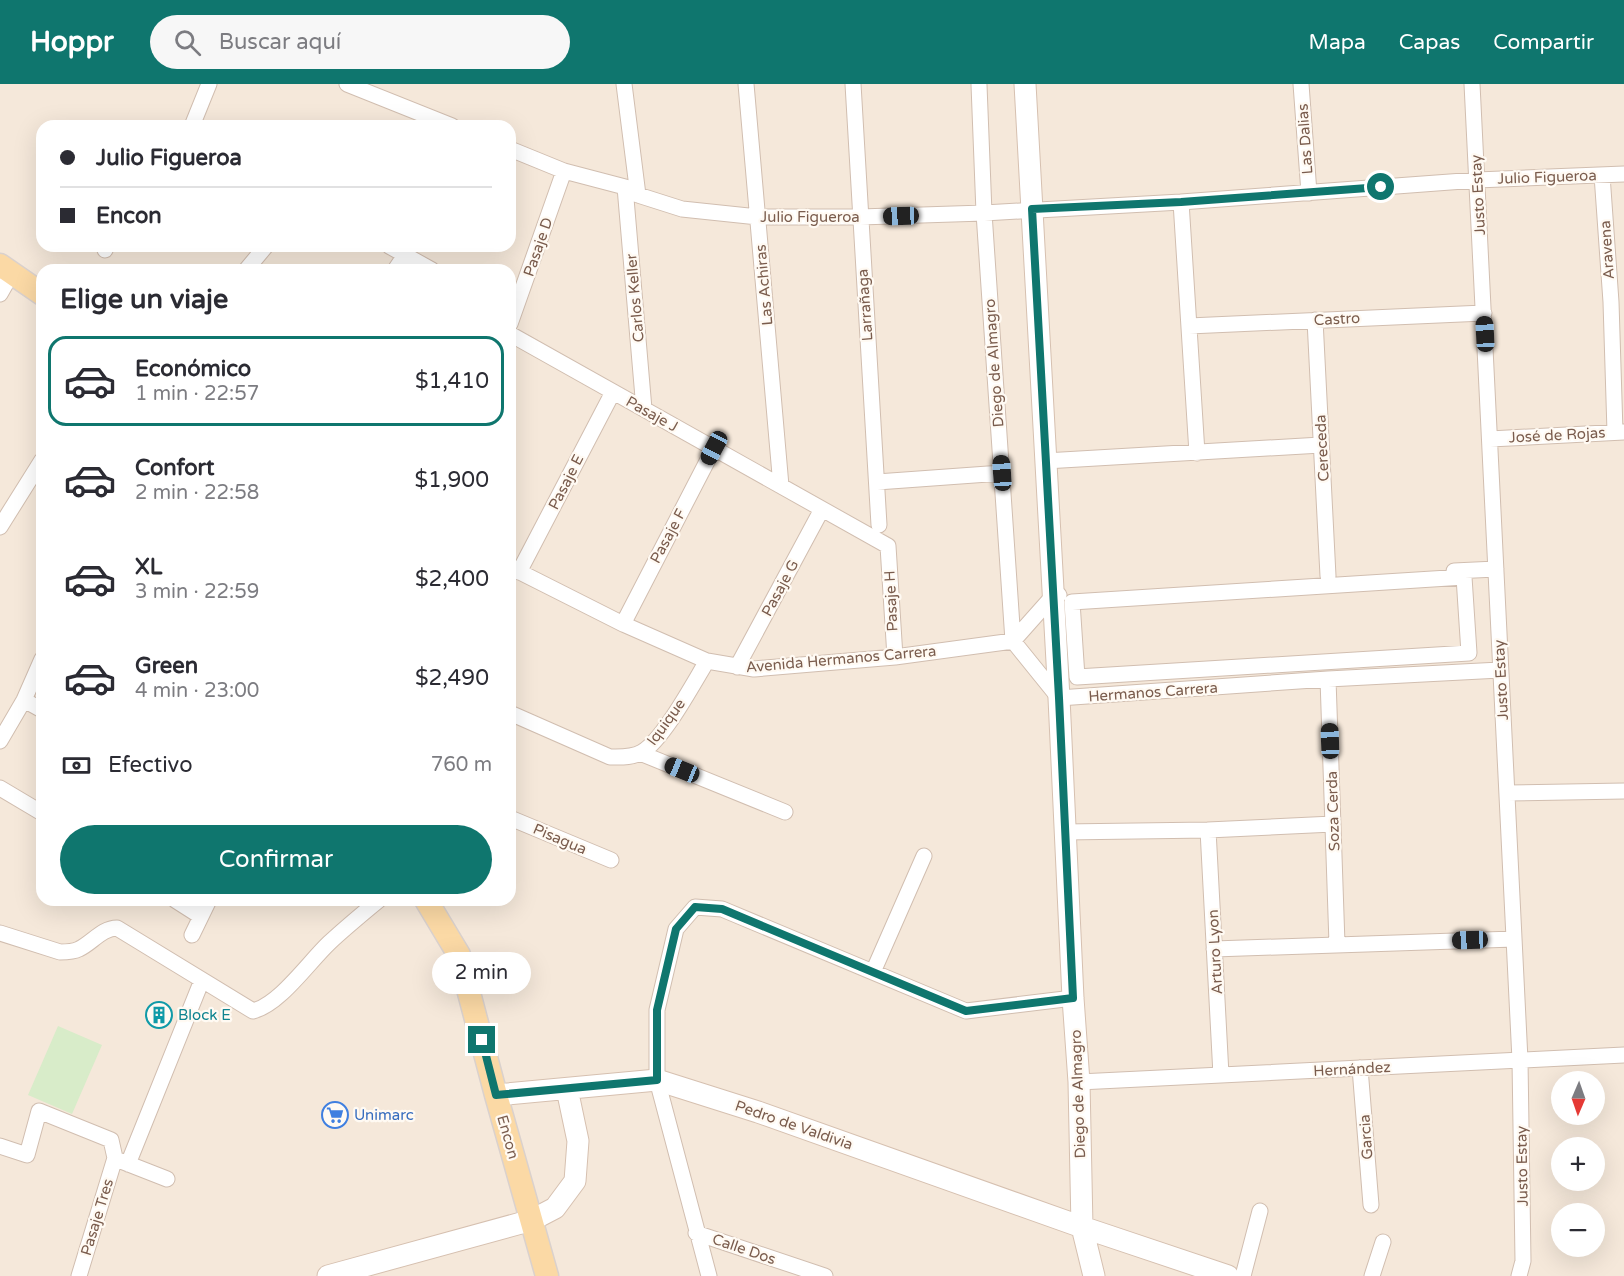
<!DOCTYPE html>
<html lang="es">
<head>
<meta charset="utf-8">
<style>
  :root { --surface:#fff; --page:#f7f7f7; --text:#2b2b33; --muted:#7c7c81; --line:#e1e1e2; --accent:#0f766e }
  body { margin:0; font-family:"Varela Round",sans-serif; background:var(--page); color:var(--text); height:100vh; display:flex; flex-direction:column; font-size:22px; white-space:nowrap }
  * { box-sizing:border-box; margin:0 }
  p { font-size:20px; color:var(--muted) }
  .icon { flex:none; width:33px; height:33px; fill:none; stroke:currentColor; stroke-width:2; stroke-linecap:round; stroke-linejoin:round }
  .map { position:relative; flex:1; overflow:hidden }
  .sheet { position:absolute; left:36px; top:180px; width:480px; height:642px; display:flex; flex-direction:column; background:var(--surface); border-radius:18px; box-shadow:0 6px 24px #0002 }
  .sheet>* { flex:none }
  .banner { position:absolute; left:36px; top:36px; width:480px; height:132px; border-radius:18px; box-shadow:0 6px 24px #0002; display:grid; align-content:center; height:132px; padding:0 24px; background:var(--surface) }
  .needle { width:39px; rotate:182deg }
  .buttons { position:absolute; left:1551px; top:987px; display:grid; gap:12px }
  .buttons a { display:grid; place-items:center; width:54px; height:54px; border-radius:50%; background:var(--surface); box-shadow:0 6px 24px #0002; font-size:30px }
  .end { position:absolute; width:27px; height:27px; margin:-14px; border:8px solid #0f766e; background:#fff; box-shadow:0 0 0 3px #fff }
  .from { border-radius:50% }
  .bubble { position:absolute; height:42px; border-radius:21px; background:var(--surface); box-shadow:0 6px 24px #0002; font-size:20px; font-weight:600; line-height:42px; text-align:center }
  .car { position:absolute; width:18px; height:36px; margin:-18px -9px; border-radius:8px; box-shadow:0 0 4px 2px #0007; background:linear-gradient(#222 24%,#8ab4d8 0 40%,#222 0 76%,#8ab4d8 0 86%,#222 0) }
  .banner b { display:flex; align-items:center; gap:21px; height:57px; font-size:22px }
  .banner b+b { border-top:2px solid var(--line) }
  .banner i { width:15px; height:15px; background:var(--text) }
  ul { padding:0; list-style:none }
  li { display:flex; align-items:center; gap:18px; height:90px; margin:0 12px 9px; padding:0 12px; border:3px solid transparent; border-radius:18px }
  li div { flex:1 }
  li b { display:block; font-size:22px }
  li em { font-style:normal; font-weight:600 }
  li.current { border-color:var(--accent) }
  li>.icon { width:54px; height:54px; stroke-width:1.5 }
  h2 { padding:0 24px; font-size:27px; line-height:72px }
  .pay { display:flex; align-items:center; gap:15px; height:66px; padding:0 24px; font-size:22px }
  .pay p { margin-inline-start:auto }
  .cta { display:flex; gap:12px; margin-top:auto; padding:12px 24px }
  .cta a { flex:1; height:69px; border-radius:36px; background:var(--accent); color:#fff; font-size:24px; font-weight:600; line-height:69px; text-align:center }
  header { display:flex; align-items:center; gap:36px; box-sizing:border-box; height:84px; padding:0 30px; background:var(--accent); color:#fff }
  header strong { font-size:28px }
  nav { display:flex; gap:33px; margin-inline-start:auto; font-size:21px }
  .search { width:420px; height:54px; background:var(--page); display:flex; align-items:center; gap:15px; box-sizing:border-box; padding:0 21px; border-radius:33px; color:var(--muted); font-size:22px }
  .map>svg:first-child { display:block }
  .residential { fill:#f5e8da; fill-rule:evenodd }
  .green { fill:#d8ecc9 }
  .lines { fill:none; stroke-linecap:round; stroke-linejoin:round }
  .street-casing { stroke:#d1beb0; stroke-width:17 }
  .secondary-casing { stroke:#d6c0b0; stroke-width:23 }
  .primary-casing { stroke:#dad1cd; stroke-width:25 }
  .street { stroke:#fff; stroke-width:15 }
  .secondary { stroke:#fff; stroke-width:21 }
  .primary { stroke:#fbd9a5; stroke-width:22 }
  .route { stroke:#0f766e; stroke-width:8 }
  .labels { text-anchor:middle; dominant-baseline:central; stroke-width:4.5; stroke-linejoin:round; paint-order:stroke }
  .street-label { font-size:15px; fill:#7a5c4d; stroke:#fffaf3 }
  .culture-label { font-size:15px; fill:#0d838f; stroke:#fffaf3; text-anchor:start }
  .shop-label { font-size:15px; fill:#366cbe; stroke:#fffaf3; text-anchor:start }
</style>
</head>
<body>
<header>
<strong>Hoppr</strong>
<div class="search"><svg class="icon" aria-label="search" viewBox="0 0 24 24"><circle cx="10" cy="10" r="6"/><path d="M15 15l6 6"/></svg>Buscar aquí</div>
<nav><a>Mapa</a><a>Capas</a><a>Compartir</a></nav>
</header>
<div class="map">
<svg width="1624" height="1192" viewBox="0 0 1624 1192">
  <rect width="100%" height="100%" fill="#fdf6ec"/>
  <!-- residential -->
  <path class="residential" d="M0,0H1624V1192H0ZM42,42H510V162H42ZM42,186H510V816H42ZM1562,998H1594V1030H1562ZM1562,1064H1594V1096H1562ZM1562,1130H1594V1162H1562Z"/>
  <!-- green -->
  <path class="green" d="M58,942L102,961L72,1030L28,1011Z"/>
  <g class="lines">
    <defs>
      <path id="street" d="M347,0L452,42
        M624,0L638,111
        M746,0L781,402
        M853,0L879,441
        M1301,0L1309,109
        M1472,0L1520,976L1523,1177L1519,1192
        M979,1L984,129L1013,557
        M192,42L209,0
        M510,65L564,87L625,103L638,111L682,125L758,133H860L984,129L1181,118L1477,96L1624,90
        M1602,91L1611,218L1615,348
        M625,103L644,325
        M1181,118L1197,369
        M389,162L432,186
        M105,166L107,162
        M246,186L266,162
        M395,186L405,171
        M0,210L12,189
        M1315,236L1328,492
        M510,240L564,87
        M1189,242L1484,229
        M510,250L888,462L895,573
        M1490,355L1624,348
        M1045,377L1321,361
        M877,398L1002,389
        M0,443L42,376
        M510,483L623,540L707,577L754,585L895,573L1013,557
        M1454,487L1496,485
        M519,488L613,308
        M1464,493L1469,569L1077,593L1072,518Z
        M623,540L714,364
        M1013,557L1059,614L1328,595L1500,586
        M1013,557L1053,512L1059,511
        M737,583L822,425
        M1328,595L1337,860
        M24,616L42,626
        M510,629L610,673C620,673 632,674 642,668C663,656 693,600 707,577
        M0,657L24,616L42,575
        M640,669L785,728
        M0,704L42,729
        M1507,709L1624,707
        M510,734L611,776
        M1208,746L1221,991
        M1064,748L1208,746L1333,740
        M175,816L200,832
        M0,849L60,868C67,868 73,868 79,865C92,859 102,844 117,844L253,927C280,920 308,879 329,859C345,844 362,830 379,816
        M192,851L209,816
        M1214,865L1514,855
        M873,888L924,772
        M1360,984L1371,1121
        M1079,998L1624,971
        M0,1062L27,1071L39,1027L111,1056L115,1074
        M121,1077L167,1095
        M128,1080L202,896
        M696,1149L825,1192
        M79,1192L115,1074
        M709,1192L657,996V926L676,845L695,823L722,825L966,927L1073,914
        M1243,1192L1260,1127
        M1372,1192L1383,1158"/>
      <path id="secondary" d="M1025,0L1059,614L1073,914L1079,998L1082,1143L1094,1192
        M496,1011L657,996L758,1028L1082,1143L1228,1192
        M328,1192L532,1136L555,1124L575,1097L578,1057L567,1005"/>
      <path id="primary" d="M0,181L42,210
        M426,816L459,871L496,1011L547,1192"/>
    </defs>
    <!-- street casing -->
    <use href="#street" class="street-casing"/>
    <!-- secondary casing -->
    <use href="#secondary" class="secondary-casing"/>
    <!-- primary casing -->
    <use href="#primary" class="primary-casing"/>
    <!-- street -->
    <use href="#street" class="street"/>
    <!-- secondary -->
    <use href="#secondary" class="secondary"/>
    <!-- primary -->
    <use href="#primary" class="primary"/>
  </g>
  <g class="lines">
    <!-- route -->
    <path class="route" d="M482,956L496,1011L657,996V926L676,845L695,823L722,825L966,927L1073,914L1059,614L1032,125L1181,118L1381,103"/>
  </g>
  <!-- icons -->
  <defs>
    <symbol id="building-ring" viewBox="-11 -11 22 22"><circle r="9.5" fill="#fffaf3" stroke="#0f9aa8" stroke-width="1.5"/><path d="M-4-6H4V6H1V3H-1V6H-4ZM-2.5-4.3h1.7v1.8h-1.7ZM.8-4.3h1.7v1.8H.8ZM-2.5-1h1.7V.8h-1.7ZM.8-1h1.7V.8H.8Z" fill="#0f9aa8"/></symbol>
    <symbol id="supermarket-ring" viewBox="-11 -11 22 22"><circle r="9.5" fill="#fffaf3" stroke="#3f7fe0" stroke-width="1.5"/><path d="M-6-5.5h2.5l.6 2H6L4.5 2H-2.5L-4.4-4H-6ZM-1.5 3.2a1.3 1.3 0 1 0 .1 0ZM3 3.2a1.3 1.3 0 1 0 .1 0Z" fill="#3f7fe0"/></symbol>
  </defs>
  <g fill-rule="evenodd">
    <use href="#building-ring" x="144" y="916" width="30" height="30"/>
    <use href="#supermarket-ring" x="320" y="1016" width="30" height="30"/>
  </g>
  <g class="labels">
    <!-- street labels -->
    <g class="street-label">
      <text transform="translate(1305 55) rotate(-94)">Las Dalias</text>
      <text transform="translate(1547 93) rotate(-2)">Julio Figueroa</text>
      <text transform="translate(1478 111) rotate(-93)">Justo Estay</text>
      <text x="810" y="133">Julio Figueroa</text>
      <text transform="translate(538 163) rotate(-71)">Pasaje D</text>
      <text transform="translate(1607 166) rotate(-94)">Aravena</text>
      <text transform="translate(764 201) rotate(-95)">Las Achiras</text>
      <text transform="translate(635 214) rotate(-95)">Carlos Keller</text>
      <text transform="translate(865 221) rotate(-94)">Larrañaga</text>
      <text transform="translate(1337 235) rotate(-3)">Castro</text>
      <text transform="translate(994 279) rotate(-94)">Diego de Almagro</text>
      <text transform="translate(652 330) rotate(29)">Pasaje J</text>
      <text transform="translate(1557 351) rotate(-3)">José de Rojas</text>
      <text transform="translate(1322 364) rotate(-93)">Cereceda</text>
      <text transform="translate(566 398) rotate(-63)">Pasaje E</text>
      <text transform="translate(668 452) rotate(-62)">Pasaje F</text>
      <text transform="translate(780 504) rotate(-62)">Pasaje G</text>
      <text transform="translate(891 517) rotate(-93)">Pasaje H</text>
      <text transform="translate(841 575) rotate(-5)">Avenida Hermanos Carrera</text>
      <text transform="translate(1501 596) rotate(-93)">Justo Estay</text>
      <text transform="translate(1153 608) rotate(-4)">Hermanos Carrera</text>
      <text transform="translate(666 638) rotate(-54)">Iquique</text>
      <text transform="translate(1333 727) rotate(-92)">Soza Cerda</text>
      <text transform="translate(560 755) rotate(23)">Pisagua</text>
      <text transform="translate(1215 868) rotate(-93)">Arturo Lyon</text>
      <text transform="translate(1352 985) rotate(-3)">Hernández</text>
      <text transform="translate(1078 1010) rotate(-92)">Diego de Almagro</text>
      <text transform="translate(794 1041) rotate(19)">Pedro de Valdivia</text>
      <text transform="translate(508 1053) rotate(74)">Encon</text>
      <text transform="translate(1366 1053) rotate(-94)">Garcia</text>
      <text transform="translate(1522 1082) rotate(-91)">Justo Estay</text>
      <text transform="translate(97 1133) rotate(-73)">Pasaje Tres</text>
      <text transform="translate(744 1165) rotate(19)">Calle Dos</text>
    </g>
    <!-- culture labels -->
    <g class="culture-label">
      <text x="178" y="931">Block E</text>
    </g>
    <!-- shop labels -->
    <g class="shop-label">
      <text x="354" y="1031">Unimarc</text>
    </g>
  </g>
</svg>
<div class="buttons">
<a><svg class="needle" viewBox="-14 -14 28 28"><path d="M0-13l5 13h-10z" fill="#e53935"/><path d="M0 13l5-13h-10z" fill="#7c7c81"/></svg></a>
<a>+</a>
<a>−</a>
</div>
<i class="end from" style="left:1381px;top:103px"></i>
<i class="end" style="left:482px;top:956px"></i>
<div class="bubble" style="left:432px;top:868px;width:99px">2 min</div>
<i class="car" style="left:901px;top:132px;rotate:268deg"></i>
<i class="car" style="left:1485px;top:250px;rotate:357deg"></i>
<i class="car" style="left:714px;top:364px;rotate:208deg"></i>
<i class="car" style="left:1002px;top:389px;rotate:356deg"></i>
<i class="car" style="left:1330px;top:657px;rotate:358deg"></i>
<i class="car" style="left:682px;top:686px;rotate:292deg"></i>
<i class="car" style="left:1470px;top:856px;rotate:268deg"></i>
<div class="banner">
<b><i class="from"></i>Julio Figueroa</b>
<b><i></i>Encon</b>
</div>
<section class="sheet">
<h2>Elige un viaje</h2>
<ul>
<li class="current"><svg class="icon" aria-label="car" viewBox="0 0 24 24"><path d="M5 17H2v-5l4-1 3-4h7l3 4 3 1v5h-3M9 17h6M6 11h13"/><circle cx="7" cy="17" r="2"/><circle cx="17" cy="17" r="2"/></svg><div><b>Económico</b><p>1 min · 22:57</p></div><em>$1,410</em></li>
<li><svg class="icon" aria-label="car" viewBox="0 0 24 24"><path d="M5 17H2v-5l4-1 3-4h7l3 4 3 1v5h-3M9 17h6M6 11h13"/><circle cx="7" cy="17" r="2"/><circle cx="17" cy="17" r="2"/></svg><div><b>Confort</b><p>2 min · 22:58</p></div><em>$1,900</em></li>
<li><svg class="icon" aria-label="car" viewBox="0 0 24 24"><path d="M5 17H2v-5l4-1 3-4h7l3 4 3 1v5h-3M9 17h6M6 11h13"/><circle cx="7" cy="17" r="2"/><circle cx="17" cy="17" r="2"/></svg><div><b>XL</b><p>3 min · 22:59</p></div><em>$2,400</em></li>
<li><svg class="icon" aria-label="car" viewBox="0 0 24 24"><path d="M5 17H2v-5l4-1 3-4h7l3 4 3 1v5h-3M9 17h6M6 11h13"/><circle cx="7" cy="17" r="2"/><circle cx="17" cy="17" r="2"/></svg><div><b>Green</b><p>4 min · 23:00</p></div><em>$2,490</em></li>
</ul>
<div class="pay"><svg class="icon" aria-label="cash" viewBox="0 0 24 24"><path d="M3 7h18v10H3z"/><circle cx="12" cy="12" r="2"/></svg>Efectivo<p>760 m</p></div>
<div class="cta"><a>Confirmar</a></div>
</section>
</div>
</body>
</html>
